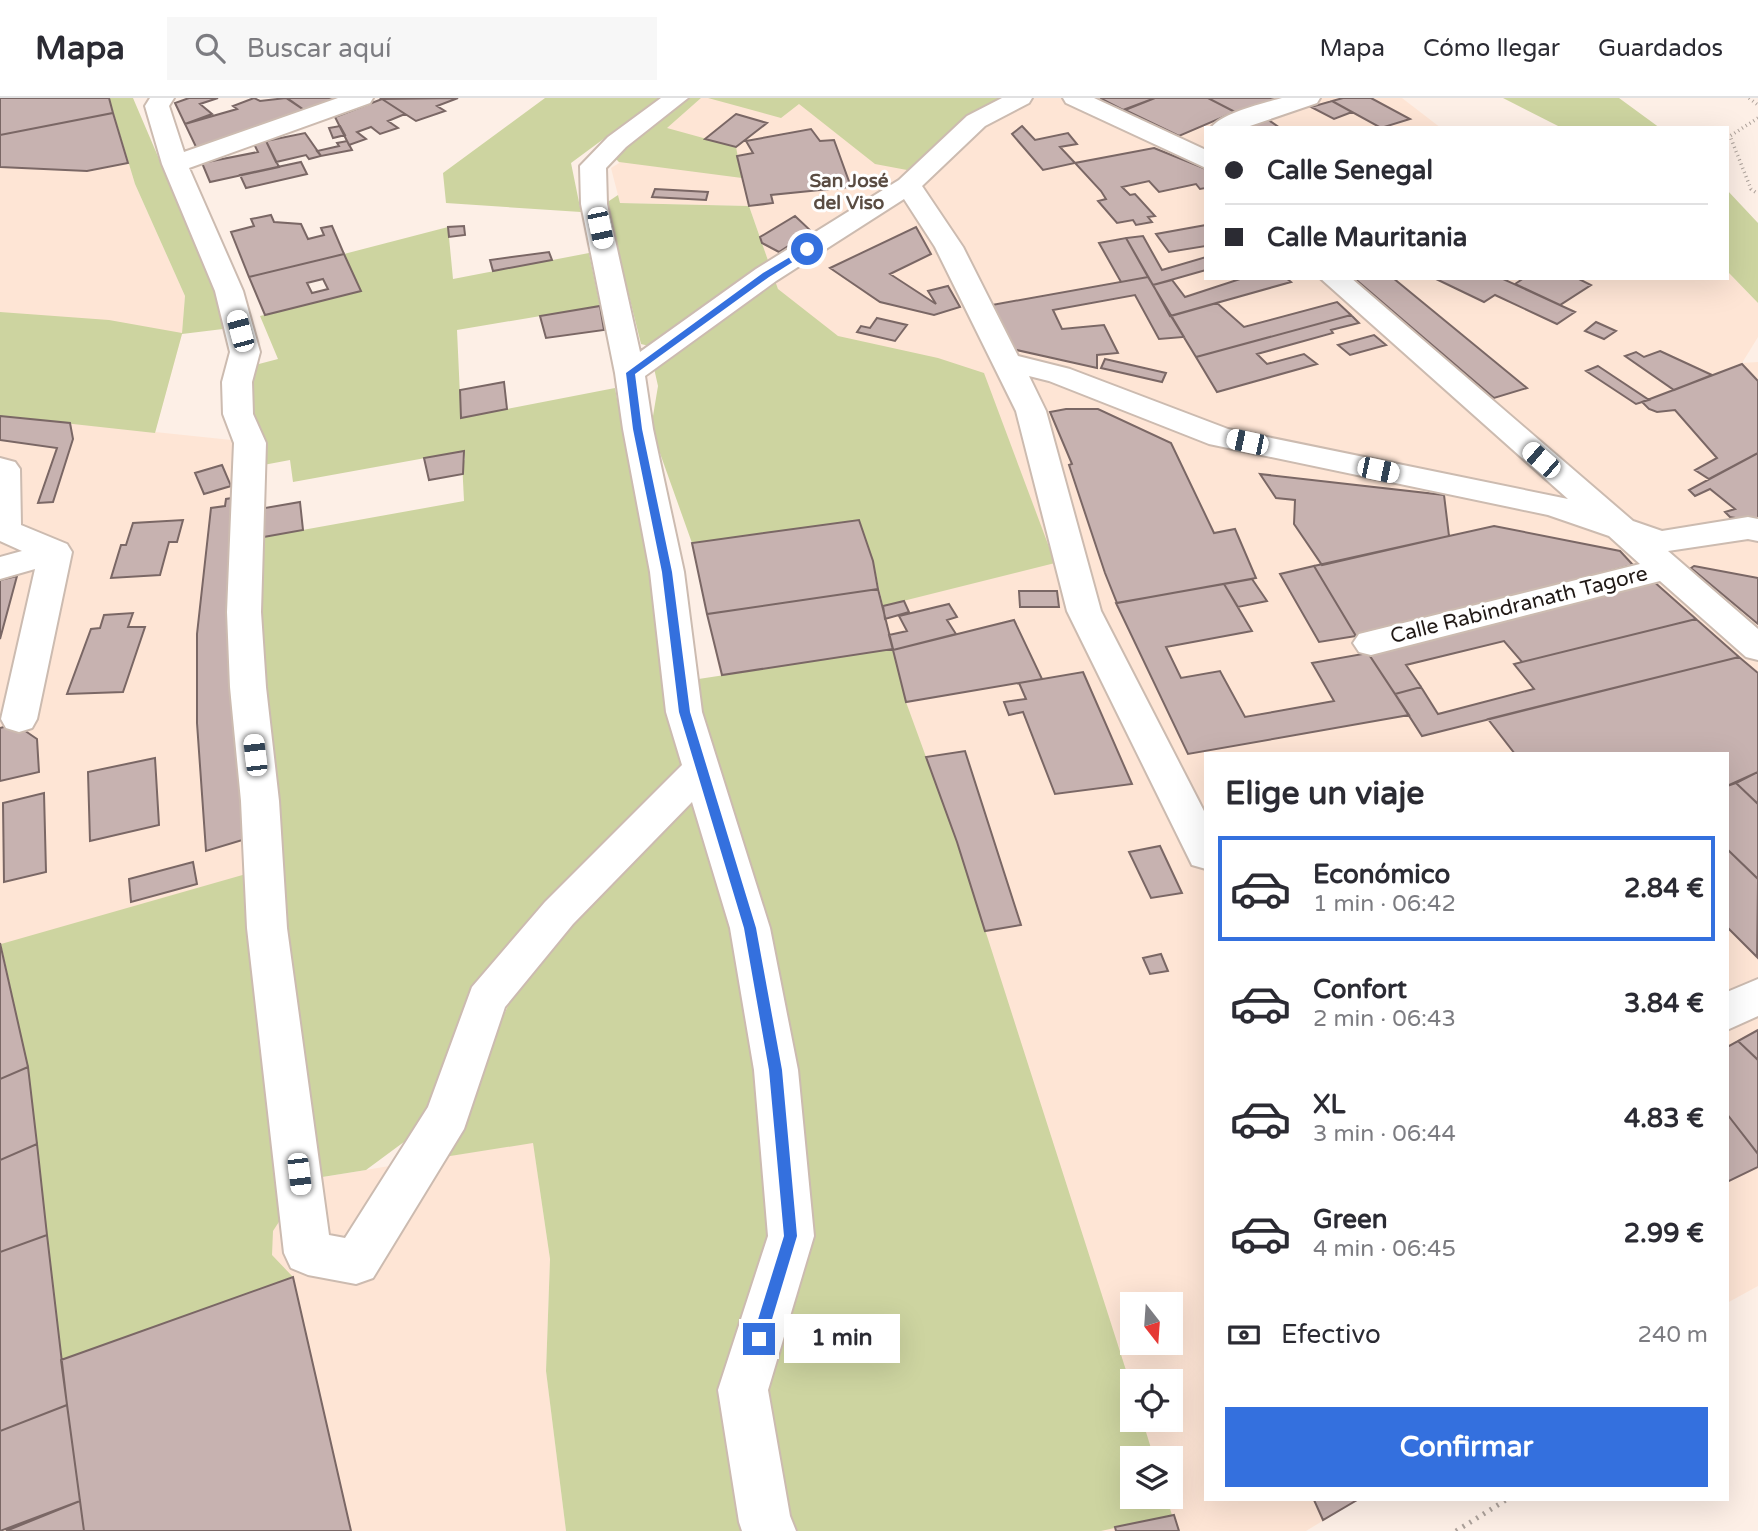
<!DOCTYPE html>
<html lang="es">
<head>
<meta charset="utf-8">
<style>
  :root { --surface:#fff; --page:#f7f7f7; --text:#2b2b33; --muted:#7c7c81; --line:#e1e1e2; --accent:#3470de }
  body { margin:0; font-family:"Varela Round",sans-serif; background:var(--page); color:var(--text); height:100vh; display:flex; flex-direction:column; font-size:26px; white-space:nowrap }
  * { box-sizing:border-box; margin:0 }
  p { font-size:23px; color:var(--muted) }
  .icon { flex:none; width:38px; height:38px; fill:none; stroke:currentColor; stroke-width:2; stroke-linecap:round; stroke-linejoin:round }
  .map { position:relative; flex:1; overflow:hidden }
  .drawer { position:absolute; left:1204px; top:654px; width:525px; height:749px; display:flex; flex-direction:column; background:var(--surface); border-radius:0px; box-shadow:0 7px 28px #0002 }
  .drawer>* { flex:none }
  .guide { position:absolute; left:1204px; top:28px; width:525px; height:154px; border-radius:0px; box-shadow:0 7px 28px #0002; display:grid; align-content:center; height:154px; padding:0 21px; background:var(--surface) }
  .needle { width:46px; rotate:163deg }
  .buttons { position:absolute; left:1120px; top:1194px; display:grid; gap:14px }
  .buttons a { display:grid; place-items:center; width:63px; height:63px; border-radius:0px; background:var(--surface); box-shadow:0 7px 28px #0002; font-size:35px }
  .end { position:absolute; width:32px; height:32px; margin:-16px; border:9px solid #3470de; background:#fff; box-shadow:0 0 0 4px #fff }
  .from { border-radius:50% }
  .bubble { position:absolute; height:49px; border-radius:0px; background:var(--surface); box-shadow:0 7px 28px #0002; font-size:23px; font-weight:700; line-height:49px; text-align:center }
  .car { position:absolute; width:21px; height:42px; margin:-21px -10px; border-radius:9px; box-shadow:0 0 5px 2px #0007; background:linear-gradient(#fff 24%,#345 0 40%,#fff 0 76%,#345 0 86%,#fff 0) }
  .guide b { display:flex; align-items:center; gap:24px; height:66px; font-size:26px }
  .guide b+b { border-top:2px solid var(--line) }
  .guide i { width:18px; height:18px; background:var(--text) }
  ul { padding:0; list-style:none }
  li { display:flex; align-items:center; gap:21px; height:105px; margin:0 14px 10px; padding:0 7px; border:4px solid transparent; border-radius:0px }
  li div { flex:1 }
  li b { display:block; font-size:26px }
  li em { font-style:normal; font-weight:700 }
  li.selected { border-color:var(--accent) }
  li>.icon { width:63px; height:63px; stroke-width:1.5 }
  h2 { padding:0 21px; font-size:32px; line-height:84px }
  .pay { display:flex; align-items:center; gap:18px; height:77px; padding:0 21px; font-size:26px }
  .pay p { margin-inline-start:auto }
  .action { display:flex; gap:14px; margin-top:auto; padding:14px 21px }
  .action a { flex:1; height:80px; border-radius:0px; background:var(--accent); color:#fff; font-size:28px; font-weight:700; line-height:80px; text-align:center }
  header { display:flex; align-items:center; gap:42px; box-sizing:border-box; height:98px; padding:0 35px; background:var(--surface); border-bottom:2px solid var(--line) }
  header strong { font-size:33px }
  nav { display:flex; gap:38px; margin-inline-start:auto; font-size:24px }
  .search { width:490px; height:63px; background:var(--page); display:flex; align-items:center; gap:18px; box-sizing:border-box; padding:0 24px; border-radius:0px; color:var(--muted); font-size:26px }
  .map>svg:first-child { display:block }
  .built { fill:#fee5d5; fill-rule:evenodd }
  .green { fill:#cdd4a0 }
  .building { fill:#c7b2b0; stroke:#7a6765; stroke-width:2; fill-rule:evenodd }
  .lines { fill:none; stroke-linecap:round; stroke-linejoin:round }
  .minor-casing { stroke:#ccbbb0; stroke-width:4 }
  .path-far1 { stroke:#aca19a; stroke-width:3.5; stroke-dasharray:1 3.5; stroke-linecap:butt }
  .path { stroke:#aca19a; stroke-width:5; stroke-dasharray:2 6; stroke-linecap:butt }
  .minor { fill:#fff; fill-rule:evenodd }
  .route { fill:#3470de }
  .labels { text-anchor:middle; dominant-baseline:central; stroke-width:6; stroke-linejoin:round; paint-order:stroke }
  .far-neighbourhood-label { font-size:19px; font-weight:bold; fill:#5a4c42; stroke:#fff }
  .street-label { font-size:21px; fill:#201916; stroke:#fff }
</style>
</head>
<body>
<header>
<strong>Mapa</strong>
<div class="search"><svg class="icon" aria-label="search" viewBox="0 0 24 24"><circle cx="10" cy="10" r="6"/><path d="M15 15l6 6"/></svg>Buscar aquí</div>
<nav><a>Mapa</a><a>Cómo llegar</a><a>Guardados</a></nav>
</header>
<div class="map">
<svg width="1758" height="1433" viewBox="0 0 1758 1433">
  <rect width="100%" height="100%" fill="#fdefe6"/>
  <!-- built -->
  <path class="built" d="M0,0H109L135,86L185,198L182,236L155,334L241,343L282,1086L533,1044L550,1161L546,1273L566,1433H0Z
    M701,0H1402L1441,30H1206V180H1727V173L1758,205V239L1742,265L1758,264V1188L1727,1205V656H1206V1402H1357L1306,1433H904L692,445L858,421L749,108L620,105L611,70L619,65L618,61L666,30ZM1132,1206H1171V1244H1132ZM1132,1283H1171V1321H1132ZM1132,1360H1171V1398H1132Z"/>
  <!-- green -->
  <path class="green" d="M109,0H133L215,192L223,231L182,236L155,335L0,318V214L109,222L182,235L185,198L135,86Z
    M545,0H659L571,65L581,114L446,105L443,75Z
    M685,0H701L667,30L736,49L742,80L619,64L612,57Z
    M708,0H1002L907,72L875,66L799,6L781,20Z
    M1503,0H1619L1660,30H1562Z
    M1727,92L1758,125V205L1727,173Z
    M618,97L620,105L749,108L778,191L838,238L938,260L984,275L1055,465L883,508L873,463L858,422L692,445L651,330L658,288L649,248L641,246L606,105Z
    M448,129L453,181L589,155L600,208L457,232L461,320L615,290L692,703L706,719L743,851L774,1091L773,1126L788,1207L802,1173L803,1120L781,936L756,811L723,700L695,622L692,582L893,551L906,604L957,744L1132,1291V1321H1142L1154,1360H1132V1398H1166L1172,1417L1101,1433H566L546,1273L550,1161L533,1045L444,1059L475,981L515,892L511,846L483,874L444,987L412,1038L366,1072L310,1081L276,827L278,768L254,497L258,440L464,403L462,363L465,362L464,353L293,384L290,362L258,368L247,294L255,267L278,261L260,218L361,193L344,156Z
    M253,774L286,1113L273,1133L272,1157L293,1179L61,1262L28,969L1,846Z"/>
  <!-- building -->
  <path class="building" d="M0,0H109L113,15L0,37Z
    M189,0H218L200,6L212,16L185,26L175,5Z
    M254,0L260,3L286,0L307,14L197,51L185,26L237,11L233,8Z
    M287,0H343L307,14Z
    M458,0L437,8L445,13L416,23L382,1Z
    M1100,0H1155L1123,12Z
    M1155,0H1208L1235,14L1179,38L1125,12Z
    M1208,0H1281L1235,14Z
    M1343,0H1371L1410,21L1381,30L1332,3Z
    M382,1L405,16L388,23L398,30L380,36L371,29L357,34L366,41L349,47L335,19Z
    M1332,3L1352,14L1334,21L1311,9Z
    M113,15L128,65L87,73L0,69V37Z
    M736,16L767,25L736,49L705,41Z
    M1267,21L1280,30H1255L1249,26Z
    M340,28L345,37L333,40L329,30Z
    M1022,28L1035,42L1068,35L1077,46L1060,49L1075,65L1043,72L1012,36Z
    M811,31L820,43L834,42L851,89L771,97L773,105L749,108L737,58L753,55L746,43Z
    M305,35L321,58L309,61L306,57L276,64L266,43Z
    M266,43L279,69L210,84L202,65L258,54L254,46Z
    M347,43L352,52L321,58L317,53L339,48L337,45Z
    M1154,50L1206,71V90L1200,91L1196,86L1159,94L1149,83L1122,89L1130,97L1135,96L1155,118L1148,119L1152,124L1136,127L1133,122L1117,125L1098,103L1106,101L1101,93L1075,65Z
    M301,64L307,76L246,90L240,77Z
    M655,91L708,94L706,102L652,99Z
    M271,117L274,124L301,126L308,141L324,137L321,130L332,128L344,156L249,179L231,134L254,128L251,121Z
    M795,118L811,133L779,154L762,145L760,139Z
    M1206,127V148L1169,154L1156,136Z
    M464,128L465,137L449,139L448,129Z
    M916,129L931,156L890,176L936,206L928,193L948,188L960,209L934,217L880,204L830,170Z
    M1143,138L1162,172L1206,159V172L1153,187L1126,140Z
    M1126,140L1148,179L1121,184L1099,145Z
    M549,154L552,162L493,173L490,162Z
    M344,156L361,193L265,217L249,179ZM323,181L328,191L312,195L307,185Z
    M1148,179L1184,239L1159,241L1135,197L1053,212L1062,231L1104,227L1118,255L1097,257V270L1012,251L992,207Z
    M1243,180H1286L1291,184L1170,218L1153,187L1172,182L1185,199Z
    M1354,180H1393L1527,290L1494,300Z
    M1434,180H1501L1575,214L1557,226L1495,197L1484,204Z
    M1524,180H1577L1591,187L1560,207L1515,186Z
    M1337,204L1351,217L1196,259L1171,218L1217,205L1244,229Z
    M600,208L604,232L546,240L540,218Z
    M1351,217L1359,225L1331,232L1333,235L1257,256L1267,266L1304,256L1317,266L1217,294L1196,259Z
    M877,220L907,227L895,243L857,234L861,228L870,230Z
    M1596,224L1616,233L1604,241L1585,233Z
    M1374,237L1386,247L1350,257L1338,247Z
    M1660,253L1712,277L1674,292L1625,258L1636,254L1644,259Z
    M1105,261L1166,275L1162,284L1101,270Z
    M1742,266L1758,283V355L1709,381L1695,372L1717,360L1675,312L1657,314L1649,311L1642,304Z
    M1598,268L1649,302L1636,306L1586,273Z
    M504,284L507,311L461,320L460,292Z
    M1066,311H1098L1171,345L1214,435L1235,431L1256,480L1117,505L1105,475L1069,367L1072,366L1050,314Z
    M0,318L70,325L73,341L53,404L38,405L57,350L0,342Z
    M464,353L463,376L429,382L424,360Z
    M1758,355V424L1730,419L1725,414L1735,411L1710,391L1695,398L1689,392Z
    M222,367L231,388L204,396L195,375Z
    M1260,376L1444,397L1449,438L1322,467L1294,426L1295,402L1276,400Z
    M239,399L249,740L206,753L197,625V536L211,410L225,408L226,401Z
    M300,404L303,432L258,440L259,411Z
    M183,422L177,444H169L160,477L111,480L121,447H126L133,425Z
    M859,422L873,463L878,491L707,516L692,445Z
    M1494,428L1620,453L1633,467L1356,538L1314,468Z
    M1314,468L1356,538L1319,544L1280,476Z
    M1694,468L1758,480V526L1691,470Z
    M17,478L0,541V482Z
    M1252,481L1267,503L1238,509L1224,486Z
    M1652,482L1696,521L1522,564L1504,543L1406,567L1421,589L1395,596L1368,555Z
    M1224,486L1252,533L1166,549L1181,580L1220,573L1245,619L1334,603L1312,565L1368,555L1409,617L1188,656L1116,505Z
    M878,491L893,551L722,577L707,516Z
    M1019,493H1057L1059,509H1020Z
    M904,503L909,514L885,521L883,508Z
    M949,506L957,519L947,522L956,536L893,552L889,537L907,533L899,518Z
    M133,515L128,529H145L123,594L67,596L91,531L100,530L104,517Z
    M1696,521L1739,559L1422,638L1395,596L1421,589L1438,616L1534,591L1514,566Z
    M1014,522L1042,581L906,604L893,552Z
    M1739,559L1758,575V674L1727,688V656H1515L1488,621Z
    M1083,574L1132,686L1055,696L1023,614L1009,617L1004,604L1026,601L1019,585Z
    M15,626L37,641L39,674L0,683V630Z
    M965,653L1021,827L985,833L957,744L926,659Z
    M155,660L159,727L90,743L88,674Z
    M1758,674V706L1736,685Z
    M1736,685L1758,706V781L1727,751V688Z
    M44,695L46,774L4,784L3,705Z
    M1160,748L1182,795L1151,800L1129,754Z
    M1727,751L1758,781L1757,859L1727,829Z
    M193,764L197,786L131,804L129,781Z
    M0,845L28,969L0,981Z
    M1161,856L1168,873L1150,876L1143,860Z
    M1758,932V962L1738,943Z
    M1738,943L1758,962V1056L1727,1016V949Z
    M28,969L37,1046L0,1062V981Z
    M1727,1016L1758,1056V1069L1727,1084Z
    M37,1046L47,1137L0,1154V1062Z
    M47,1137L67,1307L0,1333V1154Z
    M293,1179L351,1433H84L61,1262Z
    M67,1307L80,1403L0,1433V1333Z
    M1314,1402H1357L1323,1422Z
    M80,1403L84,1433H6Z
    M1174,1417L1179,1433H1116L1115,1429Z"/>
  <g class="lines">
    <defs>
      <path id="minor" d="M150,0H174L169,8L184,54L338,0H373L370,5L189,70L243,193L260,254L252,284L253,316L266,345L261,514L266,589L279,703L287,830L329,1137L345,1140L428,1009L472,889L545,804L682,667L666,614L650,474L623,331L615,275L581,106L580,68L608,39L661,0H688L626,49L606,70L607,106L640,254L756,171L899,82L967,18L1002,0H1032L1029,5L985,28L922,88L963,149L1018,258L1070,271L1228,331L1568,401L1320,180H1351L1633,423L1662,433L1748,419L1758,421V443L1748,441L1668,453L1758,531V562L1746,559L1660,483L1371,557L1359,554L1353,545L1359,536L1640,466L1609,438L1548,417L1209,346L1049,283L1029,278L1046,313L1101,513L1206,717V771L1192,767L1067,513L1016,313L935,149L904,101L776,183L645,278L653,331L684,474L702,614L770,830L798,972L814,1138L768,1292L790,1418L796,1433H742L739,1424L718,1292L768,1138L754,972L730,830L692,704L573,826L505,909L464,1031L373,1180L356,1186L308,1177L291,1170L284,1155L247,830L241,703L230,589L227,514L234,345L223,316L222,284L230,254L215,193L162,66L145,8Z
        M1063,0H1094L1206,52V70L1066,5Z
        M1282,0H1320L1317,5L1244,30H1211C1221,15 1264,5 1282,0Z
        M0,360L15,364L20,371L21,427L67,446L72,454L37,621L32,630L19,634L6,630L1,621L35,471L0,481V459L22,453L0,443Z
        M1758,881V918L1727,932V894Z"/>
    </defs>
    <!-- minor casing -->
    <use href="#minor" class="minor-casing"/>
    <!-- path-far1 -->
    <path class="path-far1" d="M1749,0L1758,7
      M1758,20L1730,38L1751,91L1758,96"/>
    <!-- path -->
    <path class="path" d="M1456,1433L1506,1402"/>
    <!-- minor -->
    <use href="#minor" class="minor"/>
  </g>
  <!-- route -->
  <path class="route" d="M807,149L810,153L769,179L635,276L642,331L672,474L690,614L756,830L782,972L797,1138L766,1241L759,1248L752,1241L784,1138L769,972L744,830L679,614L662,474L633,331L626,275L763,175Z"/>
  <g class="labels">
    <!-- far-neighbourhood labels -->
    <g class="far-neighbourhood-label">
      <text x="849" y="83">San José<tspan x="849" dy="22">del Viso</tspan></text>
    </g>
    <!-- street labels -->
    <g class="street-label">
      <text transform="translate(1519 507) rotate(-14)">Calle Rabindranath Tagore</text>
    </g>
  </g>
</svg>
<div class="buttons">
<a><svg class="needle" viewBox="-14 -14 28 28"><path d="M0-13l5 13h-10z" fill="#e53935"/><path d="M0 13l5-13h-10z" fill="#7c7c81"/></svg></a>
<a><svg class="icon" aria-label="locate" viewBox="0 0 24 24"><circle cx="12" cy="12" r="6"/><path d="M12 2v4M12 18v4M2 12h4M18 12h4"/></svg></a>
<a><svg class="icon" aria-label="layers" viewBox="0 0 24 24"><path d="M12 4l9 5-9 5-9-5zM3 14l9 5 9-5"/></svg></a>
</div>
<i class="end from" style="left:807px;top:151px"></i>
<i class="end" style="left:759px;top:1241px"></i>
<div class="bubble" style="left:784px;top:1216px;width:116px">1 min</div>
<i class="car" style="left:600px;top:130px;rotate:168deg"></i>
<i class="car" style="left:240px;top:233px;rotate:345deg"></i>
<i class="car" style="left:1247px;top:344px;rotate:282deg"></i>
<i class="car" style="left:1541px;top:362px;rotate:311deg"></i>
<i class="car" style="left:1378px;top:372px;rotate:102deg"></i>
<i class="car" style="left:255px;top:657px;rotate:353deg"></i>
<i class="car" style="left:299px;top:1076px;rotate:173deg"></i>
<div class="guide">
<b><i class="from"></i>Calle Senegal</b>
<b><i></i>Calle Mauritania</b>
</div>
<section class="drawer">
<h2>Elige un viaje</h2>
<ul>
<li class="selected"><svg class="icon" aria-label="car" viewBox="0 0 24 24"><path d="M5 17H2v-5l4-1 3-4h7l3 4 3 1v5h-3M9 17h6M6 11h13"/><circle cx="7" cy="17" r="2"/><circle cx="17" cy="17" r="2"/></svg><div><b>Económico</b><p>1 min · 06:42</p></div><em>2.84 €</em></li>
<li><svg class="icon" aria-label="car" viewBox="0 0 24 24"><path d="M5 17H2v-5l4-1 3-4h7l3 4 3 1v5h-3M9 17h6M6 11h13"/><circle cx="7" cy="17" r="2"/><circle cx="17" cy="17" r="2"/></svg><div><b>Confort</b><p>2 min · 06:43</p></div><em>3.84 €</em></li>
<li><svg class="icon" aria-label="car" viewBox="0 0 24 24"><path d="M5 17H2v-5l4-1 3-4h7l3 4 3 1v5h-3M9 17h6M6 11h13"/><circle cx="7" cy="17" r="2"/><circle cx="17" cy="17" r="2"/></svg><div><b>XL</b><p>3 min · 06:44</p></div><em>4.83 €</em></li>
<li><svg class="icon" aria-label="car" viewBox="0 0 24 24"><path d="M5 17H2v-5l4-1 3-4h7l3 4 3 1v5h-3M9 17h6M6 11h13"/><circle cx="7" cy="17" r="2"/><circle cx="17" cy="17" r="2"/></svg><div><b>Green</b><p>4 min · 06:45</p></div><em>2.99 €</em></li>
</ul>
<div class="pay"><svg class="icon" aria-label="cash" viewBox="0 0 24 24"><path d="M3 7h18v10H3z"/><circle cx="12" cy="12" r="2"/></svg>Efectivo<p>240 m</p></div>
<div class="action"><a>Confirmar</a></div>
</section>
</div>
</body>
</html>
